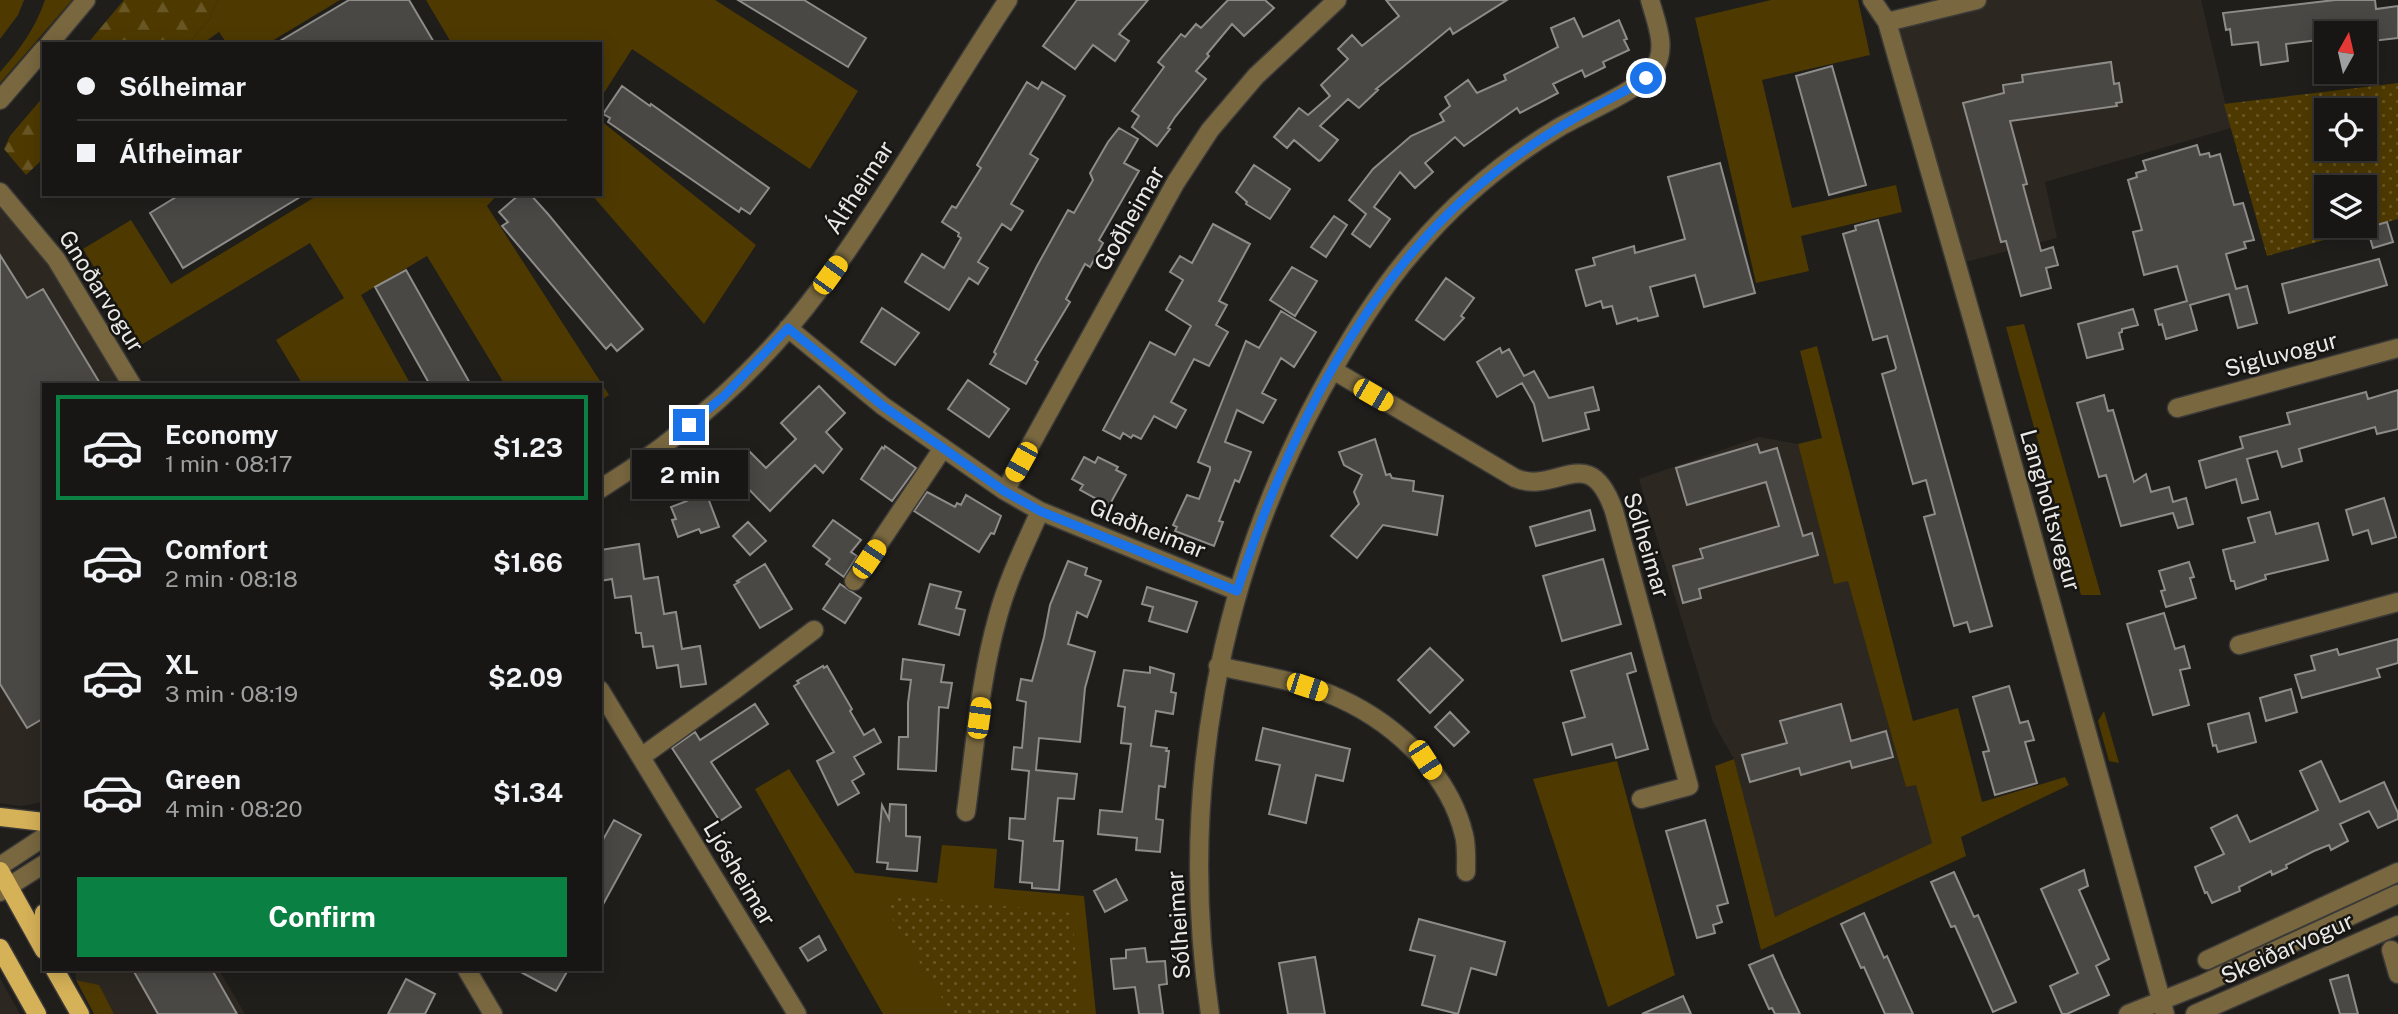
<!DOCTYPE html>
<html lang="en">
<head>
<meta charset="utf-8">
<style>
  :root { --surface:#171614; --page:#201f1d; --text:#f1f3f6; --muted:#9e9fa0; --line:#363534; --accent:#0b8043 }
  body { margin:0; font-family:"Public Sans",sans-serif; background:var(--page); color:var(--text); height:100vh; display:flex; flex-direction:column; font-size:26px; white-space:nowrap }
  * { box-sizing:border-box; margin:0 }
  p { font-size:23px; color:var(--muted) }
  .icon { flex:none; width:38px; height:38px; fill:none; stroke:currentColor; stroke-width:2; stroke-linecap:round; stroke-linejoin:round }
  .map { position:relative; flex:1; overflow:hidden }
  .panel { position:absolute; left:42px; top:383px; width:560px; height:588px; display:flex; flex-direction:column; background:var(--surface); border-radius:0px; box-shadow:0 4px 18px #0003,0 0 0 2px var(--line) }
  .panel>* { flex:none }
  .hud { position:absolute; left:42px; top:42px; width:560px; height:154px; border-radius:0px; box-shadow:0 4px 18px #0003,0 0 0 2px var(--line); display:grid; align-content:center; height:154px; padding:0 35px; background:var(--surface) }
  .needle { width:46px; rotate:8deg }
  .buttons { position:absolute; left:2314px; top:21px; display:grid; gap:14px }
  .buttons a { display:grid; place-items:center; width:63px; height:63px; border-radius:0px; background:var(--surface); box-shadow:0 4px 18px #0003,0 0 0 2px var(--line); font-size:35px }
  .end { position:absolute; width:32px; height:32px; margin:-16px; border:9px solid #1a73e8; background:#fff; box-shadow:0 0 0 4px #fff }
  .from { border-radius:50% }
  .bubble { position:absolute; height:49px; border-radius:0px; background:var(--surface); box-shadow:0 4px 18px #0003,0 0 0 2px var(--line); font-size:23px; font-weight:700; line-height:49px; text-align:center }
  .car { position:absolute; width:21px; height:42px; margin:-21px -10px; border-radius:9px; box-shadow:0 0 5px 2px #0007; background:linear-gradient(#f5c518 24%,#345 0 40%,#f5c518 0 76%,#345 0 86%,#f5c518 0) }
  .hud b { display:flex; align-items:center; gap:24px; height:66px; font-size:26px }
  .hud b+b { border-top:2px solid var(--line) }
  .hud i { width:18px; height:18px; background:var(--text) }
  ul { padding:12px 0 0; list-style:none }
  li { display:flex; align-items:center; gap:21px; height:105px; margin:0 14px 10px; padding:0 21px; border:4px solid transparent; border-radius:0px }
  li div { flex:1 }
  li b { display:block; font-size:26px }
  li em { font-style:normal; font-weight:700 }
  li.current { border-color:var(--accent) }
  li>.icon { width:63px; height:63px; stroke-width:1.5 }
  .action { display:flex; gap:14px; margin-top:auto; padding:14px 35px }
  .action a { flex:1; height:80px; border-radius:0px; background:var(--accent); color:#fff; font-size:28px; font-weight:700; line-height:80px; text-align:center }
  .map>svg:first-child { display:block }
  .built { fill:#2c2821 }
  .green { fill:#4e3a00 }
  .forest { fill:url(#forest-firs) }
  .park { fill:url(#park-dots); fill-rule:evenodd }
  .building { fill:#494845; stroke:#8d8c89; stroke-width:2 }
  .lines { fill:none; stroke-linecap:round; stroke-linejoin:round }
  .minor-casing { stroke:#3b3a38; stroke-width:21 }
  .major-casing { stroke:#3b3a38; stroke-width:21 }
  .minor { stroke:#78673f; stroke-width:18 }
  .major { stroke:#d5b158; stroke-width:18 }
  .route { stroke:#1a73e8; stroke-width:9 }
  .labels { text-anchor:middle; dominant-baseline:central; stroke-width:5; stroke-linejoin:round; paint-order:stroke }
  .street-label { font-size:23px; fill:#eae9e7; stroke:#161512 }
</style>
</head>
<body>
<div class="map">
<svg width="2398" height="1014" viewBox="0 0 2398 1014">
  <defs>
    <pattern id="forest-firs" width="22" height="20" patternUnits="userSpaceOnUse" patternTransform="scale(1.75)"><rect width="22" height="20" fill="#4e3a00"/><path d="M5 1l3.5 6h-7zM16 11l3.5 6h-7z" fill="#685625"/></pattern>
    <pattern id="park-dots" width="8" height="8" patternUnits="userSpaceOnUse" patternTransform="scale(1.75)"><rect width="8" height="8" fill="#4e3a00"/><path d="M2 2h.1M6 6h.1" fill="none" stroke="#685625" stroke-width="1.8" stroke-linecap="round"/></pattern>
  </defs>
  <rect width="100%" height="100%" fill="#1f1e1b"/>
  <!-- built -->
  <path class="built" d="M1978,0H2201L2231,128L2045,182L2057,238L1954,265L1887,16Z
    M0,208L8,212L45,255L123,385H44V802L21,806L0,803Z
    M1759,437L1798,444L1834,584L1848,580L1906,787L1916,785L1932,843L1775,918L1734,759L1713,722L1639,479Z
    M75,970H219L245,1014H114L99,986L76,980Z
    M0,978L20,1014H0Z"/>
  <!-- green -->
  <path class="green" d="M0,0H24L18,15L0,39Z
    M45,0H72L0,83V72C20,49 35,29 45,0Z
    M218,0H340L267,44H227L219,32L202,44H188L209,20Z
    M426,0H715L858,91L810,169L632,49L600,99V44H452Z
    M1771,0H1858L1870,55L1762,80L1792,208L1896,185L1902,212L1801,236L1809,271L1756,283L1695,18Z
    M600,120L756,245L704,324L591,194H600Z
    M320,194H498L487,206L609,395L600,401V385H505L427,256L361,295L411,385H303L276,340L344,298L310,243L141,345L83,249L131,220L171,284Z
    M2024,324L2101,595H2081L2006,327Z
    M1817,346L1913,721L1958,708L1982,802L2065,777L2069,785L1961,837L1966,856L1761,950L1715,766L1734,759L1775,917L1932,843L1916,785L1906,787L1848,581L1834,584L1798,444L1822,438L1800,351Z
    M2104,711L2119,763L2109,761L2098,721Z
    M1617,761L1675,975L1608,1007L1533,779Z
    M789,769L855,873L937,883L942,845L997,849L994,888L1084,896L1096,1014H883L755,789Z
    M76,980L99,985L114,1014H94Z"/>
  <!-- forest -->
  <path class="forest" d="M124,0H218L209,20L188,44H87Z
    M44,96V158L26,175L4,149L10,136Z"/>
  <!-- park -->
  <path class="park" d="M2398,83V219L2267,256L2224,104ZM2326,110H2364V149H2326ZM2326,187H2364V226H2326Z
    M893,895L1072,913L1080,1011L1064,1014H952L885,907Z"/>
  <!-- building -->
  <path class="building" d="M349,0H409L435,44H275Z
    M738,0H804L866,38L848,67Z
    M1077,0H1148L1119,34L1129,41L1115,61L1093,45L1075,69L1043,46Z
    M1228,0H1265L1274,8L1244,36L1232,24L1207,54L1209,56L1196,71L1206,79L1175,117L1168,128L1170,129L1157,146L1132,127L1139,116L1132,111L1164,67L1158,62L1181,34L1185,37L1196,24L1201,28Z
    M1386,0H1507L1453,34L1450,28L1376,89L1378,90L1359,108L1348,99L1320,126L1338,140L1321,160L1319,161L1294,140L1287,148L1274,137L1299,108L1308,115L1330,96L1321,85L1348,59L1338,49L1352,35L1362,46L1399,16Z
    M2335,0H2375L2376,9L2398,6V38L2364,42V33H2326V39L2286,44L2288,61L2261,65L2258,42L2232,45L2230,29L2226,30L2223,13Z
    M1574,18L1583,37L1619,20L1627,39L1624,40L1629,50L1603,62L1605,67L1585,77L1582,70L1553,84L1558,93L1520,113L1517,108L1464,146L1455,137L1425,163L1433,172L1415,188L1400,172L1374,207L1390,219L1370,247L1352,234L1366,214L1349,200L1373,169L1411,136L1444,121L1440,114L1450,106L1445,97L1468,80L1477,93L1506,80L1504,75L1558,47L1551,28Z
    M2111,62L2114,84L2119,83L2122,102L2116,103L2117,106L2010,121L2027,184L2023,185L2041,251L2053,247L2058,265L2046,268L2051,288L2021,296L2006,241L2001,242L1963,103L2004,93L2003,85L2023,82L2022,75Z
    M1832,66L1866,185L1829,195L1796,76Z
    M1027,82L1038,89L1042,82L1065,96L1030,154L1038,159L1011,204L1023,211L1011,230L1002,224L978,262L988,268L978,284L969,278L949,310L905,282L922,254L944,268L961,238L958,236L959,233L942,222L952,206L956,208L981,168L977,165Z
    M622,86L650,106L651,104L769,188L750,214L741,208L739,212L608,122L610,118L603,114Z
    M1119,128L1138,139L1124,163L1139,171L1099,240L1103,243L1090,267L1085,264L1066,299L1070,302L1035,360L1038,362L1026,384L990,364L996,354L994,352L1037,266L1068,210L1074,213L1093,180L1090,173L1108,142Z
    M2197,145L2200,155L2209,153L2210,157L2220,154L2234,205L2243,203L2254,240L2244,242L2246,248L2226,254L2236,289L2247,286L2257,323L2238,328L2229,294L2190,305L2197,330L2166,339L2162,324L2159,325L2155,310L2187,301L2177,266L2144,275L2133,232L2142,230L2128,180L2137,177L2136,173L2146,170L2143,161Z
    M1720,163L1755,293L1704,307L1695,275L1650,287L1658,316L1638,321L1637,318L1617,324L1612,306L1603,308L1601,301L1586,306L1576,270L1595,265L1593,258L1634,246L1635,253L1685,239L1668,177Z
    M1254,165L1290,189L1270,219L1246,204L1247,202L1236,192Z
    M181,194H305L183,268L150,213Z
    M520,194H530L548,214L643,329L617,351L611,344L606,349L502,226L508,222L499,212Z
    M1334,216L1347,225L1326,257L1311,247Z
    M1878,220L1992,626L1970,632L1967,622L1954,626L1924,517L1935,514L1926,480L1913,484L1882,374L1895,370L1896,368L1887,336L1873,340L1843,234L1856,230L1855,226Z
    M2387,222L2393,242L2373,248L2367,228Z
    M1213,224L1250,244L1219,301L1227,305L1216,325L1228,332L1209,366L1194,359L1171,402L1186,410L1176,428L1154,416L1141,439L1133,435L1131,438L1123,433L1120,439L1103,430L1150,342L1175,355L1191,326L1166,310L1183,280L1170,272L1180,256L1192,263Z
    M0,255L27,298L43,289L101,385H44V718L27,728L0,684Z
    M2379,259L2387,285L2289,313L2282,284Z
    M1292,267L1317,281L1295,316L1270,300Z
    M406,270L437,325L471,385H430L375,287Z
    M1446,278L1474,298L1461,316L1464,318L1444,340L1416,320Z
    M882,308L919,333L895,365L861,342Z
    M2133,309L2138,325L2122,329V332L2119,333L2123,349L2087,358L2078,324Z
    M1281,311L1316,332L1294,367L1281,358L1262,393L1276,400L1263,423L1237,410L1225,442L1251,452L1239,482L1235,480L1219,521L1223,522L1214,546L1175,531L1177,527L1173,525L1187,495L1199,499L1210,470V467L1198,462L1246,341L1259,348Z
    M1500,348L1502,353L1509,349L1524,376L1534,371L1549,398L1593,387L1599,410L1585,413L1589,429L1543,441L1534,404L1522,383L1497,397L1477,362Z
    M968,380L1009,409L989,437L948,409Z
    M819,386L845,413L826,432L842,449L823,473L815,465L770,511L731,471L750,452L766,468L796,439L781,423Z
    M2398,390V429L2377,434L2375,427L2302,448L2299,449L2302,461L2282,467L2277,451L2247,459L2258,499L2242,503L2236,479L2206,488L2199,461L2243,448L2240,437L2290,424L2287,413L2366,392L2368,399Z
    M2104,395L2108,411L2113,410L2134,482L2146,474L2151,492L2169,487L2173,502L2186,498L2193,524L2178,528L2173,513L2121,526L2106,475L2099,477L2077,403Z
    M1375,439L1386,475L1390,474L1392,478L1414,481L1413,491L1443,496L1437,535L1383,525L1357,558L1331,536L1359,504L1354,492L1362,475L1344,465L1339,452Z
    M1757,444L1760,453L1777,448L1803,536L1812,533L1818,555L1699,589L1701,598L1683,603L1673,566L1703,558L1700,549L1779,526L1766,482L1687,505L1676,468Z
    M885,446L916,468L892,501L861,479L882,447L884,449Z
    M1084,457L1095,463L1098,457L1118,467L1116,470L1126,475L1109,506L1080,490L1083,485L1072,479Z
    M705,490L719,527L701,533L699,529L678,537L672,520L676,519L671,507L687,501L685,497Z
    M927,492L955,507L957,503L961,505L966,495L1001,516L994,534L991,533L979,552L914,511Z
    M2384,498L2396,537L2372,544L2368,530L2353,535L2346,510Z
    M1590,510L1595,530L1536,546L1530,527Z
    M2270,512L2276,534L2318,523L2328,560L2265,575L2266,579L2236,589L2234,581H2231L2223,550L2255,542L2248,518Z
    M833,520L861,540L851,552L857,556L844,577L826,564L830,559L813,546Z
    M748,522L766,541L750,555L733,536Z
    M639,544L644,579L658,577L664,614L676,612L682,649L700,646L706,684L681,687L678,665L657,668L653,646L643,647L641,633H636L631,596L615,598L612,579L600,581V550Z
    M1603,559L1621,624L1562,641L1543,576Z
    M1068,561L1087,568L1085,575L1101,581L1087,617L1077,612L1068,644L1095,652L1085,688L1080,742L1039,738L1036,770L1077,774L1074,799L1058,798L1054,841H1063L1059,890L1032,888V883L1020,882L1023,841L1009,839L1010,818L1025,819L1029,771L1012,769L1014,747L1022,748L1026,702L1017,700L1021,679L1032,681L1044,637L1050,605Z
    M2189,562L2194,577L2190,578L2196,598L2166,607L2161,591L2165,590L2159,571Z
    M765,564L792,609L760,628L734,585L739,582L737,581Z
    M840,584L861,598L845,623L823,609Z
    M930,584L961,592L956,608L965,610L959,635L919,624Z
    M1147,587L1197,602L1187,632L1149,621L1153,607L1142,604Z
    M2164,613L2175,649L2184,646L2190,668L2180,670L2189,705L2153,715L2127,624Z
    M2398,639V663L2377,669L2380,677L2302,698L2295,675L2315,670L2311,656L2337,649L2339,655Z
    M1430,648L1463,680L1430,713L1398,680Z
    M1631,653L1636,671L1627,674L1648,749L1616,758L1612,744L1572,755L1563,723L1585,717L1571,671Z
    M903,659L944,665L941,682L952,683L948,708L939,707L936,771L898,769L899,737H908V703L911,680L901,679Z
    M823,666L824,668L827,666L852,709L850,711L864,735L874,729L881,742L854,757L864,774L852,781L859,793L838,805L817,761L834,752L794,686L799,683L797,681Z
    M1150,667L1174,674L1171,692L1176,693L1173,714L1156,711L1151,746L1167,748L1166,751H1169L1165,787L1159,786L1156,819L1163,820L1160,852L1136,850L1137,838L1098,834L1100,810L1122,812L1131,744L1121,743L1125,707L1118,706L1124,670L1150,673Z
    M2009,686L2020,723L2028,721L2034,740L2025,742L2037,783L1995,795L1983,752L1989,751L1973,697Z
    M2291,689L2297,712L2266,721L2260,698Z
    M755,704L768,724L711,762L741,807L720,821L672,748L695,732L700,740Z
    M1841,704L1851,741L1886,731L1893,757L1852,768L1850,761L1801,775L1799,768L1750,782L1742,755L1787,743L1780,721Z
    M1450,712L1469,732L1454,746L1435,727Z
    M2249,713L2256,742L2218,752L2216,745L2213,746L2208,724Z
    M1263,728L1350,749L1343,781L1316,775L1306,823L1269,814L1280,765L1256,760Z
    M2321,761L2340,802L2384,782L2398,813V819L2378,828L2369,811L2340,824L2348,841L2331,850L2329,845L2314,851L2286,865L2287,868L2272,875L2271,871L2239,887L2240,891L2212,903L2207,892L2205,893L2195,867L2224,854L2211,828L2237,815L2250,842L2318,810L2300,771Z
    M890,804L906,805V836L920,837L917,871L887,869L888,863L877,862L882,805L889,819Z
    M614,820L641,835L600,910V845Z
    M1705,820L1728,903L1717,906L1722,922L1713,925L1715,933L1697,938L1666,831Z
    M2084,870L2088,886L2079,890L2109,959L2096,966L2109,995L2067,1014H2062L2050,986L2078,973L2041,889Z
    M1954,872L1974,917L1978,915L2016,1002L1993,1012L1955,926L1951,927L1931,882Z
    M1116,879L1127,900L1105,912L1094,891Z
    M1864,913L1884,958L1887,956L1913,1014H1885L1864,967L1861,968L1841,924Z
    M1419,919L1505,942L1496,975L1471,968L1458,1014L1422,1005L1435,956L1410,950Z
    M819,936L826,950L808,961L800,948Z
    M1145,948L1147,962L1165,961L1167,984L1159,985L1163,1014H1139L1135,987L1114,989L1111,959L1126,958V950Z
    M1773,955L1783,978L1800,1014H1775L1772,1008L1769,1009L1749,965Z
    M1315,957L1325,1014H1288L1279,963Z
    M133,970H212L237,1014H158Z
    M517,970H568L556,991Z
    M2348,975L2358,1014H2340L2330,980Z
    M406,979L435,994L425,1014H388Z
    M1683,996L1691,1014H1642Z"/>
  <g class="lines">
    <defs>
      <path id="minor" d="M1872,0L1887,22L1978,339L2165,1014
        M1887,22L1977,0
        M49,44L86,0
        M0,100L44,49
        M0,192L56,259L132,385
        M788,328L883,406L1005,491L1040,511L1237,591
        M1333,370L1515,478C1557,496 1589,439 1614,511L1689,786L1641,799
        M2177,408L2398,348
        M600,489C683,438 761,368 819,290C888,197 944,96 1008,0
        M1005,491L1176,182L1210,130L1256,76L1337,0
        M854,581L943,448
        M2239,645L2398,602
        M1218,666C1255,674 1292,680 1327,693C1388,717 1448,769 1464,835C1467,846 1466,860 1466,872
        M600,690L797,1014
        M641,757L733,691L814,630
        M966,812C975,747 980,679 998,616C1008,579 1025,545 1040,511
        M0,866L44,837
        M0,892L44,864
        M2391,950L2398,974
        M2207,960L2398,872
        M467,970L493,1014
        M1210,1014C1178,798 1217,582 1321,391C1349,340 1379,290 1417,247C1457,200 1505,160 1558,128C1581,114 1641,90 1654,69C1668,48 1656,22 1650,0
        M2128,1014L2203,984L2398,894
        M2195,1014L2398,925"/>
      <path id="major" d="M0,817L44,822
        M0,871L44,950
        M44,913V942
        M0,948L37,1014
        M55,970L80,1014"/>
    </defs>
    <!-- minor casing -->
    <use href="#minor" class="minor-casing"/>
    <!-- major casing -->
    <use href="#major" class="major-casing"/>
    <!-- minor -->
    <use href="#minor" class="minor"/>
    <!-- major -->
    <use href="#major" class="major"/>
  </g>
  <g class="lines">
    <!-- route -->
    <path class="route" d="M689,425L724,396L788,328L883,406L1004,491L1040,511L1237,591C1287,436 1367,271 1498,170C1527,147 1558,127 1591,109C1610,98 1628,91 1646,78"/>
  </g>
  <g class="labels">
    <!-- street labels -->
    <g class="street-label">
      <text transform="translate(859 187) rotate(-57)">Álfheimar</text>
      <text transform="translate(1129 218) rotate(-60)">Goðheimar</text>
      <text transform="translate(102 291) rotate(58)">Gnoðarvogur</text>
      <text transform="translate(2281 354) rotate(-15)">Sigluvogur</text>
      <text transform="translate(2051 510) rotate(74)">Langholtsvegur</text>
      <text transform="translate(1148 528) rotate(22)">Glaðheimar</text>
      <text transform="translate(1647 545) rotate(73)">Sólheimar</text>
      <text transform="translate(740 873) rotate(59)">Ljósheimar</text>
      <text transform="translate(1178 925) rotate(-94)">Sólheimar</text>
      <text transform="translate(2287 948) rotate(-24)">Skeiðarvogur</text>
    </g>
  </g>
</svg>
<div class="buttons">
<a><svg class="needle" viewBox="-14 -14 28 28"><path d="M0-13l5 13h-10z" fill="#e53935"/><path d="M0 13l5-13h-10z" fill="#9e9fa0"/></svg></a>
<a><svg class="icon" aria-label="locate" viewBox="0 0 24 24"><circle cx="12" cy="12" r="6"/><path d="M12 2v4M12 18v4M2 12h4M18 12h4"/></svg></a>
<a><svg class="icon" aria-label="layers" viewBox="0 0 24 24"><path d="M12 4l9 5-9 5-9-5zM3 14l9 5 9-5"/></svg></a>
</div>
<i class="end from" style="left:1646px;top:78px"></i>
<i class="end" style="left:689px;top:425px"></i>
<div class="bubble" style="left:632px;top:450px;width:116px">2 min</div>
<i class="car" style="left:830px;top:275px;rotate:36deg"></i>
<i class="car" style="left:1373px;top:395px;rotate:120deg"></i>
<i class="car" style="left:1021px;top:462px;rotate:209deg"></i>
<i class="car" style="left:869px;top:559px;rotate:34deg"></i>
<i class="car" style="left:1307px;top:687px;rotate:108deg"></i>
<i class="car" style="left:979px;top:718px;rotate:8deg"></i>
<i class="car" style="left:1425px;top:760px;rotate:147deg"></i>
<div class="hud">
<b><i class="from"></i>Sólheimar</b>
<b><i></i>Álfheimar</b>
</div>
<section class="panel">
<ul>
<li class="current"><svg class="icon" aria-label="car" viewBox="0 0 24 24"><path d="M5 17H2v-5l4-1 3-4h7l3 4 3 1v5h-3M9 17h6M6 11h13"/><circle cx="7" cy="17" r="2"/><circle cx="17" cy="17" r="2"/></svg><div><b>Economy</b><p>1 min · 08:17</p></div><em>$1.23</em></li>
<li><svg class="icon" aria-label="car" viewBox="0 0 24 24"><path d="M5 17H2v-5l4-1 3-4h7l3 4 3 1v5h-3M9 17h6M6 11h13"/><circle cx="7" cy="17" r="2"/><circle cx="17" cy="17" r="2"/></svg><div><b>Comfort</b><p>2 min · 08:18</p></div><em>$1.66</em></li>
<li><svg class="icon" aria-label="car" viewBox="0 0 24 24"><path d="M5 17H2v-5l4-1 3-4h7l3 4 3 1v5h-3M9 17h6M6 11h13"/><circle cx="7" cy="17" r="2"/><circle cx="17" cy="17" r="2"/></svg><div><b>XL</b><p>3 min · 08:19</p></div><em>$2.09</em></li>
<li><svg class="icon" aria-label="car" viewBox="0 0 24 24"><path d="M5 17H2v-5l4-1 3-4h7l3 4 3 1v5h-3M9 17h6M6 11h13"/><circle cx="7" cy="17" r="2"/><circle cx="17" cy="17" r="2"/></svg><div><b>Green</b><p>4 min · 08:20</p></div><em>$1.34</em></li>
</ul>
<div class="action"><a>Confirm</a></div>
</section>
</div>
</body>
</html>
